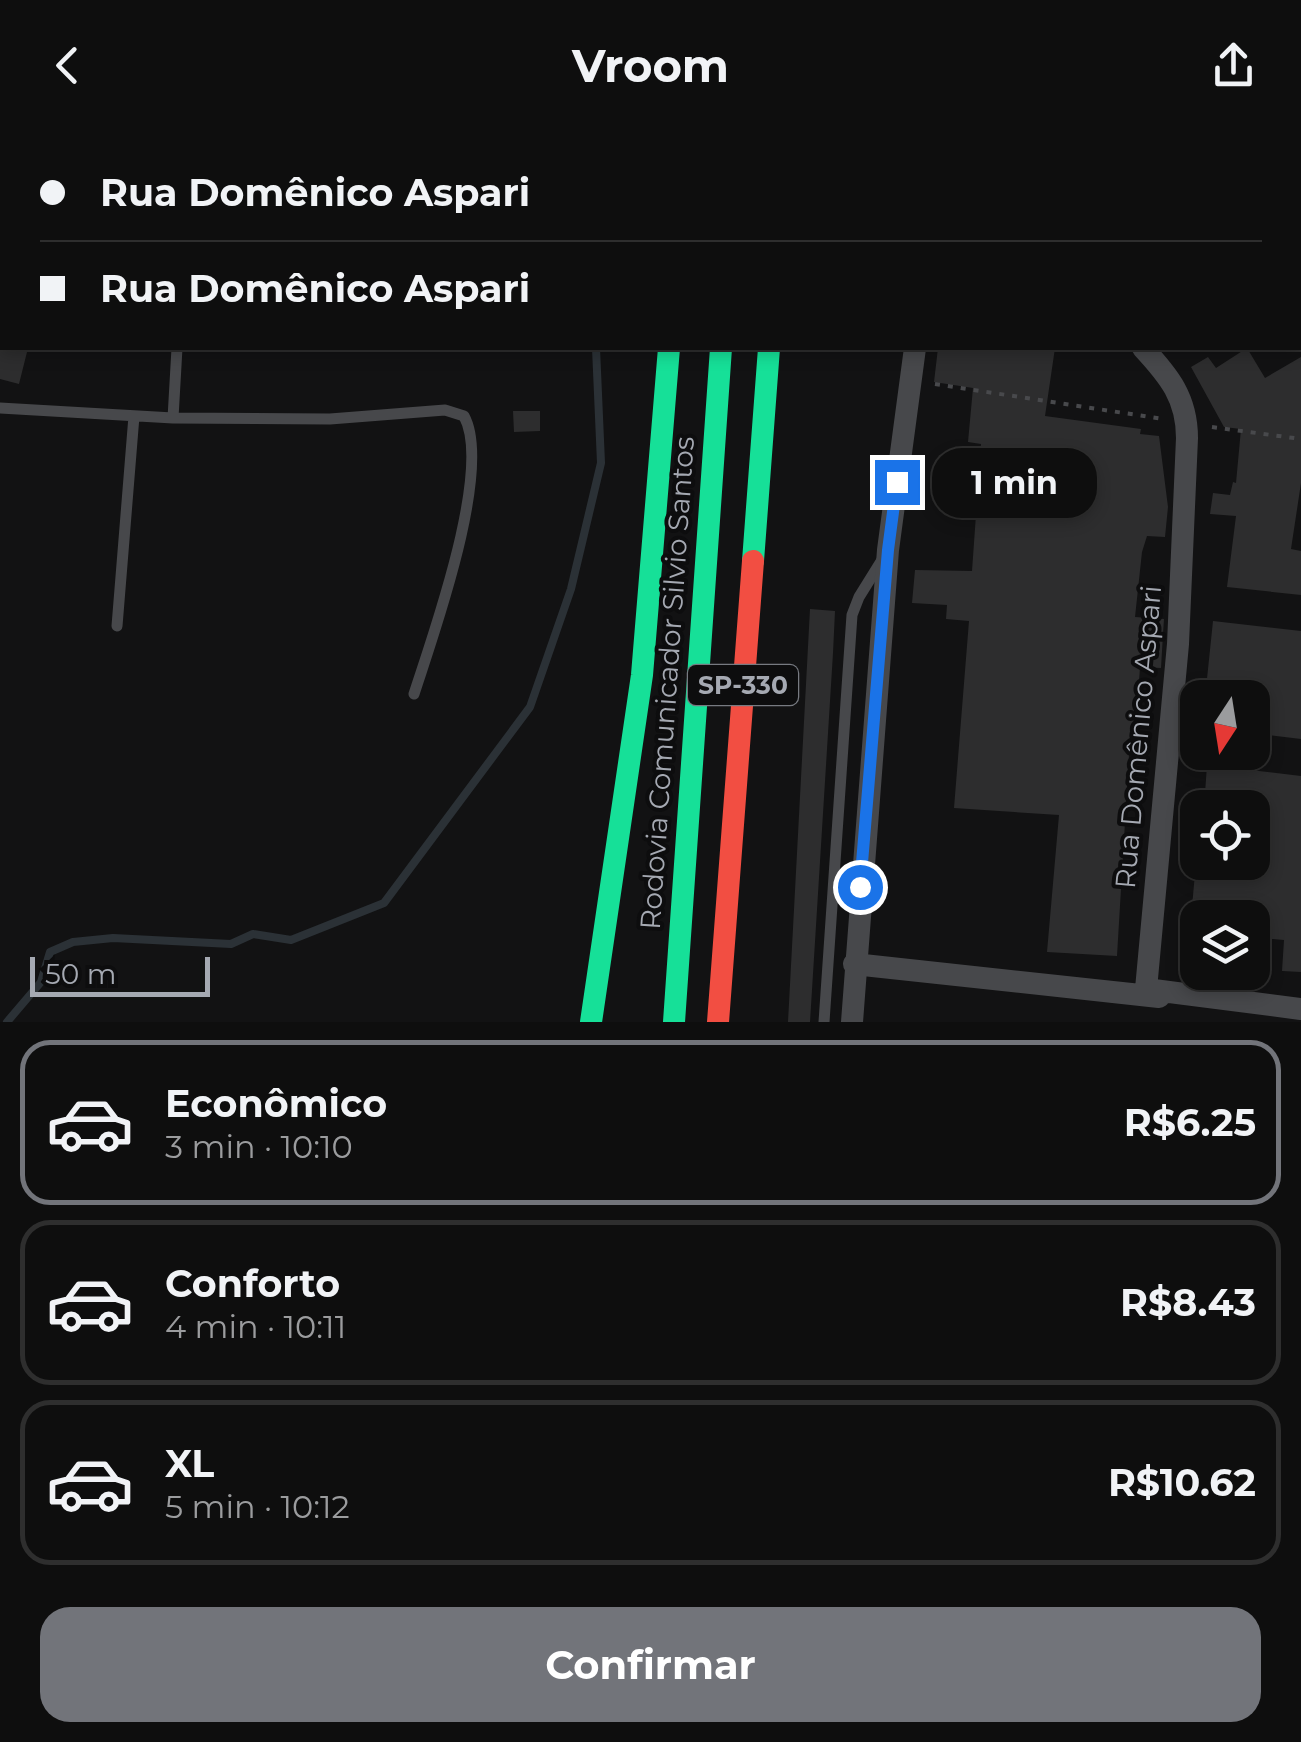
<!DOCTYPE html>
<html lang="pt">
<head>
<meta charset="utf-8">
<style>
  :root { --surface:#0e0e0e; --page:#171717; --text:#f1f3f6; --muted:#9b9c9e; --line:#2e2e2e; --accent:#72747a }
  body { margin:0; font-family:Montserrat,sans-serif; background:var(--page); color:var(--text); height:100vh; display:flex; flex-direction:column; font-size:38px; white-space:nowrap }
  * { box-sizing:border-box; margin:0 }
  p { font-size:32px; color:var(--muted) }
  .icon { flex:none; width:55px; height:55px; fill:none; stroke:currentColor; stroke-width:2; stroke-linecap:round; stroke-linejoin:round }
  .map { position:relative; height:892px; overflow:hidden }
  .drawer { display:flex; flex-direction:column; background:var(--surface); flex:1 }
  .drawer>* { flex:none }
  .hud { position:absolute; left:0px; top:0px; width:1302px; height:220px; box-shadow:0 5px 15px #0003,0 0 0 2px var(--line); display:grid; align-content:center; height:220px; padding:0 40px; background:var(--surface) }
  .needle { width:65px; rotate:192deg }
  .tools { position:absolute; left:1180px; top:550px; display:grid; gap:20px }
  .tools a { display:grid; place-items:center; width:90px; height:90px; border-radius:20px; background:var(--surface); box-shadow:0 5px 15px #0003,0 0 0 2px var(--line); font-size:50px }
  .scale { position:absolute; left:30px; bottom:25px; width:180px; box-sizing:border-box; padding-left:10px; border:5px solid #a5a9b2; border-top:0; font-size:28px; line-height:35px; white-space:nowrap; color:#a5a9b2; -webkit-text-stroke:8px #0d0d0e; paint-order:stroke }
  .end { position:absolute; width:45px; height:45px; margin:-22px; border:12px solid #1a73e8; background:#fff; box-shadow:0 0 0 5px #fff }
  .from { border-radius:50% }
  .bubble { position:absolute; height:70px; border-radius:30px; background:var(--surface); box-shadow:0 5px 15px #0003,0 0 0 2px var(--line); font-size:32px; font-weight:700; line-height:70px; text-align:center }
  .hud b { display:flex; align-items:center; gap:35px; height:95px; font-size:38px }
  .hud b+b { border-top:2px solid var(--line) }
  .hud i { width:25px; height:25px; background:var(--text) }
  ul { padding:18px 0 0; list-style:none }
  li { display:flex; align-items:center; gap:30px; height:165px; margin:0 20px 15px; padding:0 20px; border:5px solid var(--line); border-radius:30px }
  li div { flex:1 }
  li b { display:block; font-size:38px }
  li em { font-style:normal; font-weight:700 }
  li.current { border-color:var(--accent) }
  li>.icon { width:90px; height:90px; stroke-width:1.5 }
  .button { display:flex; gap:20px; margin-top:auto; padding:20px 40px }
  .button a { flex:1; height:115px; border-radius:30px; background:var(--accent); color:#fff; font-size:40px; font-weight:700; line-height:115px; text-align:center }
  header { display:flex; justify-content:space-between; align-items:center; height:130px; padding:0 40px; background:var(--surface); font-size:45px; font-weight:700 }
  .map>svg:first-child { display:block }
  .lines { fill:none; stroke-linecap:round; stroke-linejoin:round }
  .stream { stroke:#2b3136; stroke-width:8 }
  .building { fill:#2d2d2e }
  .path { stroke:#48494c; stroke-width:4; stroke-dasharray:5 8; stroke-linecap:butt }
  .lane { stroke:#47484b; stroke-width:11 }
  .street { stroke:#47484b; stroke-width:22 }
  .fast { stroke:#16e098; stroke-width:22 }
  .slow { stroke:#ffcf43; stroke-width:22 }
  .jam { stroke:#f24e42; stroke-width:22 }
  .route { stroke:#1a73e8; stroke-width:12 }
  .labels { text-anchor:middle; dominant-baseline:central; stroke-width:8; stroke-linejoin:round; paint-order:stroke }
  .shield { fill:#0d0d0e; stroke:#777a81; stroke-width:2.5 }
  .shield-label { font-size:25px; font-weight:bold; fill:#a5a9b2 }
  .street-label { font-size:28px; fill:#a5a9b2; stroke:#0d0d0e }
</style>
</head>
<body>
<header><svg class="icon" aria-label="back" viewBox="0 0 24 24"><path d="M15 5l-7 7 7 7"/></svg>Vroom<svg class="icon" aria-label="share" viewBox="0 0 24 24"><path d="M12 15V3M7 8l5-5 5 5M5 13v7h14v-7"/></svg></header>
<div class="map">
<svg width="1301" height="892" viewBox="0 0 1301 892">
  <rect width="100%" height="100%" fill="#121213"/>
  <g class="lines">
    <!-- stream -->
    <path class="stream" d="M589,2L590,0
      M7,892L41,852L50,822L73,812L113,808L231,814L253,804L291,810L384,773L530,577L571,459L601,333L596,218"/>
  </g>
  <!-- building -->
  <path class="building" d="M0,218H28L19,254L0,249Z
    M938,218H1055L1045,286L1141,299L1140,304L1159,306L1168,377L1165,407L1147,406L1142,422L1135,487L1164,489L1163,504L1161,538L1140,537L1134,625H1129L1117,826L1047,822L1059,685L954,678L969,491L946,489L947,475L912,473L915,440L972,441L981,314L968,312L973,258L934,252Z
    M1247,218L1265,248L1301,227V353L1291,419L1301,421V465L1227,457L1236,386L1210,384L1213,363L1230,365L1233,352L1236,353L1241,299L1224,297L1191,237L1208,227L1216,238Z
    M513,281H540V301L514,302Z
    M810,479L835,481L833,523L810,892H788Z
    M1213,491L1301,501V609L1252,603V568H1205Z
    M1207,635L1301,646V842L1282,841L1284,810L1252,807V788H1191L1196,732H1252V678H1204Z"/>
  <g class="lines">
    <!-- path -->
    <path class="path" d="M935,254L1163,289
      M1212,297L1301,309"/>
    <!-- lane -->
    <path class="lane" d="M204,2V0
      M484,2V0
      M177,218L173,288L330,289L445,280L464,286C493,339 433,505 414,564
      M0,278L173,288
      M117,496L134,286
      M824,892L852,485L859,467L882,430"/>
    <!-- street -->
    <path class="street" d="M1272,0L1276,2
      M957,2L958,0
      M1300,18H1301
      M1143,218C1169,246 1187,268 1187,308L1178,514L1146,859L1301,879
      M854,834L1159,867
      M852,892L888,420L915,218"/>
    <!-- fast -->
    <path class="fast" d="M687,0V2
      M785,0V2
      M753,431L769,218
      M591,892L642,545L669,218
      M674,892L721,218"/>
    <!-- slow -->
    <path class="slow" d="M737,0V2"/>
    <!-- jam -->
    <path class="jam" d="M718,892L753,431"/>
  </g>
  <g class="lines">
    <!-- route -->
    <path class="route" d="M860,757L888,420L897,352"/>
  </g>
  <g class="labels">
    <!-- shield labels -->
    <rect class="shield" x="688" y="535" width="110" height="40" rx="8"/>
    <g class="shield-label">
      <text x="743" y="555">SP-330</text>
    </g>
    <!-- street labels -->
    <g class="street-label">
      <text transform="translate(667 553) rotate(-86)">Rodovia Comunicador Silvio Santos</text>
      <text transform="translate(1138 607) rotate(-85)">Rua Domênico Aspari</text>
    </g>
  </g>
</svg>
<div class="tools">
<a><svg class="needle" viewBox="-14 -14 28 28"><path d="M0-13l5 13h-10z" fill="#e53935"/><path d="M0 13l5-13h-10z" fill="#9b9c9e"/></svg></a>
<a><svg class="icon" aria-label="locate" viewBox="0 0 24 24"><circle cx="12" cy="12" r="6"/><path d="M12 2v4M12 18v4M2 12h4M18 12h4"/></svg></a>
<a><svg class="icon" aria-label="layers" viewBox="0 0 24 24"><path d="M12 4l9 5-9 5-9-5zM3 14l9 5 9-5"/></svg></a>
</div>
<div class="scale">50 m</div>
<i class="end from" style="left:860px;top:757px"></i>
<i class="end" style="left:897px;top:352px"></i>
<div class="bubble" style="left:932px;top:318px;width:165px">1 min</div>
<div class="hud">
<b><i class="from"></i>Rua Domênico Aspari</b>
<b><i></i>Rua Domênico Aspari</b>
</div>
</div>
<section class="drawer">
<ul>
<li class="current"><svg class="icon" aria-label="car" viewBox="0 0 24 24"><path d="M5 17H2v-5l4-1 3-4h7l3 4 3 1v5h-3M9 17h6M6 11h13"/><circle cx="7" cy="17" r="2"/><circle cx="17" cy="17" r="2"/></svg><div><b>Econômico</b><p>3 min · 10:10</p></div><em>R$6.25</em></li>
<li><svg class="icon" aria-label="car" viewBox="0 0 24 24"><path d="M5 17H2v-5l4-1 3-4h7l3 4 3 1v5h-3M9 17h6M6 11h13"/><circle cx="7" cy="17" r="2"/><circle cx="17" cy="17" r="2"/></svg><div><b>Conforto</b><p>4 min · 10:11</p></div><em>R$8.43</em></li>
<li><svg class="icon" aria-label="car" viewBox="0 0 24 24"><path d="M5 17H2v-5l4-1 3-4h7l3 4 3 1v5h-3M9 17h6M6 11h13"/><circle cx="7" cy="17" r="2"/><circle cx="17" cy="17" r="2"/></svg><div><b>XL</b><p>5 min · 10:12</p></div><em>R$10.62</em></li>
</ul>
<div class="button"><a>Confirmar</a></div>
</section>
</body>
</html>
